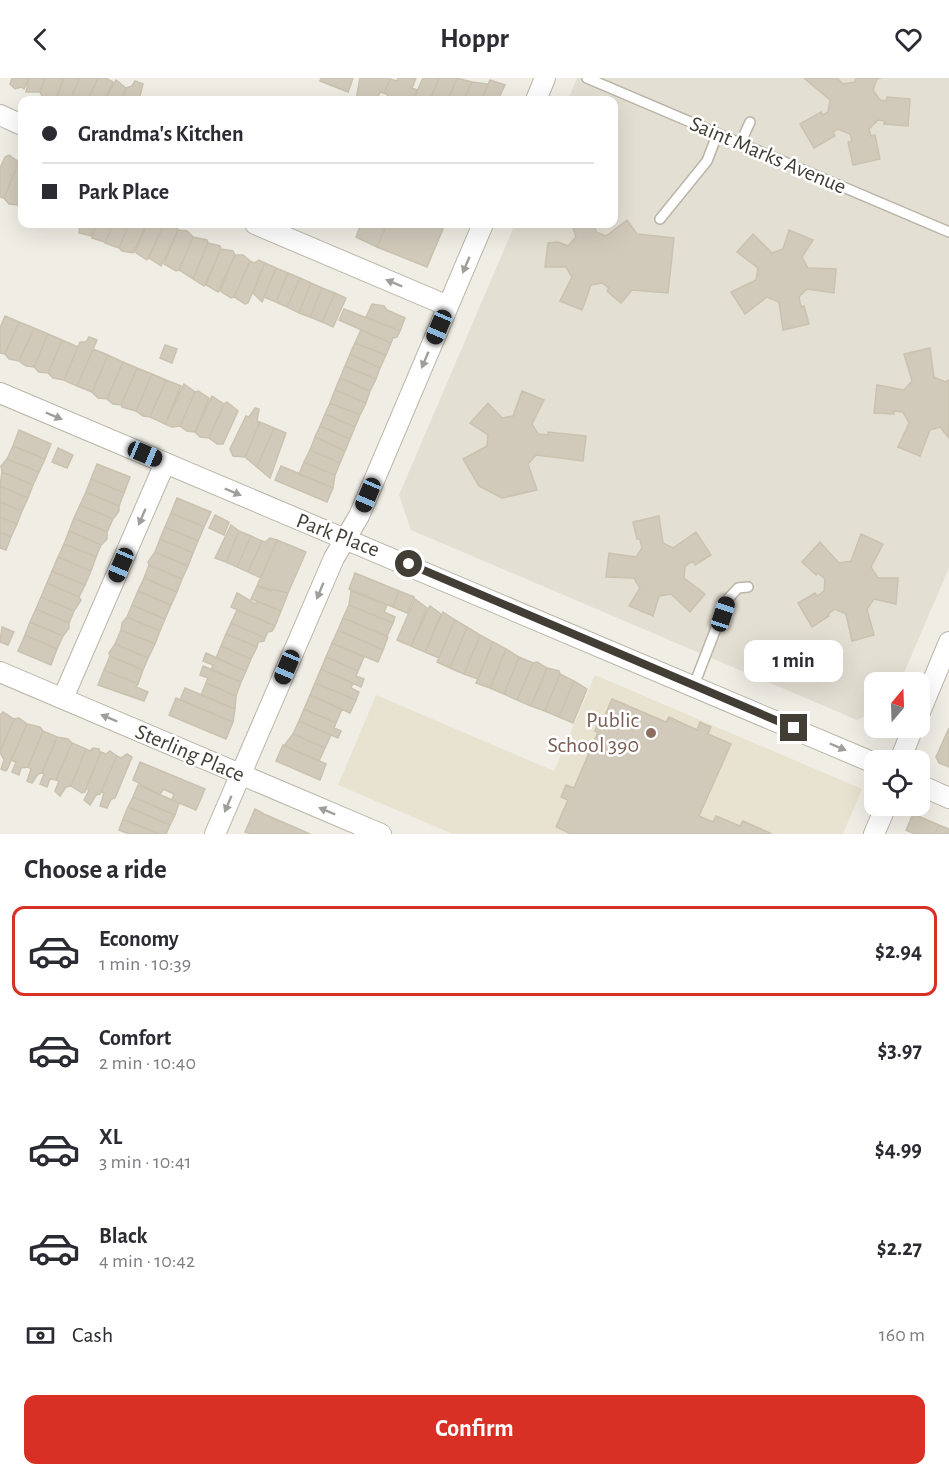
<!DOCTYPE html>
<html lang="en">
<head>
<meta charset="utf-8">
<style>
  :root { --surface:#fff; --page:#f2f2f3; --text:#2b2b33; --muted:#7c7c81; --line:#e1e1e2; --accent:#d93025 }
  body { margin:0; font-family:"Alegreya Sans",sans-serif; background:var(--page); color:var(--text); height:100vh; display:flex; flex-direction:column; font-size:22px; white-space:nowrap }
  * { box-sizing:border-box; margin:0 }
  p { font-size:20px; color:var(--muted) }
  .icon { flex:none; width:33px; height:33px; fill:none; stroke:currentColor; stroke-width:2; stroke-linecap:round; stroke-linejoin:round }
  .map { position:relative; height:756px; overflow:hidden }
  .side { display:flex; flex-direction:column; background:var(--surface); flex:1 }
  .side>* { flex:none }
  .guide { position:absolute; left:18px; top:18px; width:600px; height:132px; border-radius:12px; box-shadow:0 6px 24px #0002; display:grid; align-content:center; height:132px; padding:0 24px; background:var(--surface) }
  .needle { width:39px; rotate:19deg }
  .tools { position:absolute; left:864px; top:594px; display:grid; gap:12px }
  .tools a { display:grid; place-items:center; width:66px; height:66px; border-radius:12px; background:var(--surface); box-shadow:0 6px 24px #0002; font-size:30px }
  .end { position:absolute; width:27px; height:27px; margin:-14px; border:8px solid #423e35; background:#fff; box-shadow:0 0 0 3px #fff }
  .from { border-radius:50% }
  .bubble { position:absolute; height:42px; border-radius:12px; background:var(--surface); box-shadow:0 6px 24px #0002; font-size:20px; font-weight:700; line-height:42px; text-align:center }
  .car { position:absolute; width:18px; height:36px; margin:-18px -9px; border-radius:8px; box-shadow:0 0 4px 2px #0007; background:linear-gradient(#222 24%,#8ab4d8 0 40%,#222 0 76%,#8ab4d8 0 86%,#222 0) }
  .guide b { display:flex; align-items:center; gap:21px; height:57px; font-size:22px }
  .guide b+b { border-top:2px solid var(--line) }
  .guide i { width:15px; height:15px; background:var(--text) }
  ul { padding:0; list-style:none }
  li { display:flex; align-items:center; gap:18px; height:90px; margin:0 12px 9px; padding:0 12px; border:3px solid transparent; border-radius:12px }
  li div { flex:1 }
  li b { display:block; font-size:22px }
  li em { font-style:normal; font-weight:700 }
  li.on { border-color:var(--accent) }
  li>.icon { width:54px; height:54px; stroke-width:1.5 }
  h2 { padding:0 24px; font-size:27px; line-height:72px }
  .pay { display:flex; align-items:center; gap:15px; height:66px; padding:0 24px; font-size:22px }
  .pay p { margin-inline-start:auto }
  .button { display:flex; gap:12px; margin-top:auto; padding:12px 24px }
  .button a { flex:1; height:69px; border-radius:12px; background:var(--accent); color:#fff; font-size:24px; font-weight:700; line-height:69px; text-align:center }
  header { display:flex; justify-content:space-between; align-items:center; height:78px; padding:0 24px; background:var(--surface); font-size:27px; font-weight:700 }
  .map>svg:first-child { display:block }
  .residential { fill:#e4dfd3 }
  .education { fill:#e8e3d0 }
  .building { fill:#d1cabb; stroke:#cac2af; stroke-width:1.5 }
  .lines { fill:none; stroke-linecap:round; stroke-linejoin:round }
  .lane-casing { stroke:#bab5a8; stroke-width:12 }
  .street-casing { stroke:#bab5a8; stroke-width:22 }
  .lane { stroke:#fff; stroke-width:9 }
  .street { stroke:#fff; stroke-width:20 }
  .oneway { fill:#a09e9a }
  .route { stroke:#423e35; stroke-width:8 }
  .education-dot { fill:#8d6e63; stroke:#fff; stroke-width:2 }
  .labels { text-anchor:middle; dominant-baseline:central; stroke-width:5; stroke-linejoin:round; paint-order:stroke }
  .street-label { font-size:22px; fill:#423e35; stroke:#fff }
  .education-label { font-size:22px; fill:#785e54; stroke:#fff; text-anchor:end }
</style>
</head>
<body>
<header><svg class="icon" aria-label="back" viewBox="0 0 24 24"><path d="M15 5l-7 7 7 7"/></svg>Hoppr<svg class="icon" aria-label="heart" viewBox="0 0 24 24"><path d="M12 20l-8-8c-3-5 5-10 8-4 3-6 11-1 8 4z"/></svg></header>
<div class="map">
<svg width="949" height="756" viewBox="0 0 949 756">
  <rect width="100%" height="100%" fill="#f0ede5"/>
  <!-- residential -->
  <path class="residential" d="M577,0H949V490L900,604H874V634L857,642L411,452L399,417L515,146H614V22H568Z"/>
  <!-- education -->
  <path class="education" d="M595,597L862,711L843,756H453L338,707L376,617L554,693Z"/>
  <!-- building -->
  <path class="building" d="M12,0H29L24,11L21,9L15,11L10,6Z
    M29,0H45L40,14H26Z
    M45,0H64L55,21L42,18L40,14Z
    M64,0H80L70,22H56Z
    M80,0H98L88,22H70Z
    M98,0H106L113,4L105,22H88Z
    M321,0H353L348,14L320,3Z
    M360,0H389L390,1L384,15L380,14L377,22H356Z
    M398,0H416L412,10L417,12L413,22H386L388,17L384,15L390,1L397,3Z
    M423,0H439L430,22L415,18Z
    M439,0H457L448,22H430Z
    M457,0L472,4L464,22H448Z
    M804,0H837L843,6L855,4L856,0H881L877,1L873,12L880,22L886,23L887,19L910,21L908,48L884,46L885,43L878,42L869,51L871,58L875,57L880,81L853,87L848,64L852,63L850,56L838,51L833,54L835,58L814,70L800,46L821,34L823,37L828,34L830,22Z
    M116,2L126,10L121,22H105Z
    M490,2L505,7L498,22H481Z
    M135,3L143,6L139,22H121L126,10L132,8Z
    M472,4L488,6L481,22H464Z
    M9,77L19,84L4,120L0,119V90L5,79Z
    M22,83V117L18,127L9,126L4,120L19,84Z
    M627,142L637,156L674,160L668,215L632,212L621,225L607,213L609,210L602,205L591,207L582,232L560,223L572,199L566,189H545L548,165L558,164L568,168L576,159L572,146H594L596,154L606,158Z
    M80,146H97L91,158L79,155Z
    M97,146H113L105,164L92,160Z
    M113,146H129L119,170L105,165Z
    M129,146H147L133,175L122,173L119,170Z
    M147,146H164L147,182L135,174Z
    M164,146L177,148L178,152L161,188L149,180Z
    M361,146H387L377,169L356,159Z
    M387,146H445L427,189L377,169Z
    M178,152L187,153L193,159L179,192L176,193L164,186Z
    M789,152L813,162L802,179L808,190L836,191L834,215L807,211L799,219L801,229L804,228L809,246L783,252L779,224L767,219L745,236L731,214L756,202L758,190L737,174L753,156L772,175L783,171Z
    M193,159L207,162L208,165L193,201L179,192Z
    M208,165L220,168L221,171L204,208L193,201Z
    M221,171L233,173L235,177L218,214L206,207Z
    M235,177H243L250,183L234,219L231,220L220,213Z
    M259,182L265,185L248,225L245,226L234,219L250,183L254,185Z
    M265,185L276,190L262,224L253,215Z
    M276,190L288,195L276,224L264,219Z
    M288,195L300,200L287,229L276,224Z
    M300,200L311,205L299,235L287,229Z
    M311,205L322,210L310,239L299,235Z
    M322,210L335,215L322,244L310,239Z
    M335,215L346,220L333,249L322,244Z
    M372,226L384,228L387,232L405,240L400,253L366,239Z
    M344,231L400,253L397,259L393,260L391,265L339,242Z
    M5,238L19,244L5,276L0,275V250Z
    M19,244L34,250L19,283L9,281L5,276Z
    M34,250L48,256L34,289L26,288L19,283Z
    M361,252L391,265L386,277L355,265Z
    M48,256L62,262L48,295L39,294L34,289Z
    M89,259L97,262L77,308L64,302L80,264H86Z
    M62,262L78,269L64,302L53,300L48,295Z
    M355,265L386,277L380,290L350,276Z
    M165,267L177,271L172,285L160,280Z
    M930,270L934,299L945,304L949,302V360L940,349L930,352L920,378L898,369L909,345L903,334L894,333V336L874,335L877,307L904,312L912,303L904,276Z
    M93,271L108,277L92,314L77,308Z
    M350,276L380,290L376,301L345,288Z
    M108,277L123,284L107,321L98,320L92,314Z
    M123,284L137,290L121,327L113,326L107,321Z
    M345,288L376,301L370,313L340,300Z
    M137,290L152,296L136,333L122,329L121,327Z
    M152,296L166,302L150,339L143,338L136,333Z
    M340,300L370,313L366,325L335,312Z
    M166,302L181,308L165,346L150,339Z
    M184,306L195,314L180,348L172,349L165,346Z
    M335,312L366,325L360,337L330,325Z
    M198,313L209,320L195,354L187,353L180,348L195,314Z
    M522,313L544,322L532,346L538,356L548,357V354L586,358L583,383L536,377L528,386L537,412L502,420L479,408L463,381L487,368L488,357L470,345L488,325L502,340L513,338Z
    M212,318L224,326L209,360L200,359L195,354Z
    M227,324L238,333L223,366H217L209,360L224,326Z
    M330,325L360,337L355,349L325,336Z
    M255,330L259,331L257,343L260,344L245,379L233,378L230,371L246,338L249,339Z
    M325,336L355,349L350,361L320,348Z
    M260,344L274,350L257,389L245,379Z
    M320,348L350,361L345,373L315,359Z
    M274,350L286,355L270,400L257,389Z
    M19,352L51,366L45,381L13,368Z
    M315,359L345,373L340,385L310,372Z
    M13,368L45,381L39,394L7,381Z
    M58,370L73,377L67,390L52,384Z
    M310,372L340,385L335,397L304,384Z
    M7,381L39,394L33,407L2,394L1,388Z
    M304,384L335,397L333,410L299,396Z
    M97,386L130,399L124,415L91,401Z
    M281,388L333,410L327,424L275,402Z
    M2,394L33,407L28,420L0,408Z
    M91,401L124,415L119,428L86,414Z
    M0,408L28,420L22,433L0,424Z
    M86,414L119,428V433L113,441L80,427Z
    M177,420L211,434L204,449L171,435Z
    M0,424L22,433L17,446L0,439Z
    M80,427L113,441L107,454L74,440Z
    M171,435L204,449L198,463L165,449Z
    M215,437L229,444L224,457L209,450Z
    M659,438L663,465L673,470L696,454L711,477L695,487L693,483L685,488L684,500L705,516L690,534L671,516L659,518L653,538L629,528L640,510L634,500L606,499L609,475L636,479L642,470L640,461H637L633,444Z
    M0,439L17,446L11,459L0,454Z
    M74,440L107,454V461L101,467L69,453Z
    M231,447L239,453L226,484L215,480Z
    M165,449L198,463L193,475L160,461Z
    M69,453L101,467L96,479L64,466Z
    M239,453L251,458L237,489L226,484Z
    M0,454L11,459L6,472L0,470Z
    M861,456L883,466L871,489L878,500H898L896,526L874,521L867,531L874,557L852,563L846,536L835,531L828,536L829,538L812,549L798,525L815,515L817,518L824,513L825,501L818,495L816,497L802,484L820,464L839,485L851,483Z
    M251,458L262,463L248,494L237,489Z
    M270,460L277,462L261,500L248,494L262,463L265,464Z
    M160,461L193,475L188,488L155,474Z
    M277,462L306,474L288,515L257,508Z
    M64,466L96,479L91,493L58,479Z
    M155,474L188,488L182,501L149,487L148,484Z
    M58,479L91,493L85,507L52,493Z
    M149,487L182,501L177,514L144,500Z
    M52,493L85,507L79,519L47,505Z
    M355,495L399,513L393,529L349,511Z
    M144,500L177,514L171,527L138,513Z
    M47,505L79,519L81,522L74,533L41,519Z
    M257,508L271,513L272,511L288,515L281,533L251,521Z
    M138,513L171,527L165,541L132,527Z
    M351,513L387,527L384,534L395,539L393,545L349,527Z
    M399,513L414,519L407,535L393,529Z
    M237,515L256,526L257,523L281,533L275,548L231,529Z
    M41,519L74,533L69,545L36,531Z
    M415,521L427,530L411,568L397,562Z
    M132,527L165,541L160,553L127,539Z
    M349,527L393,545L387,558L343,540Z
    M430,528L441,536L425,574L411,568Z
    M36,531L69,545V550L63,558L30,544Z
    M237,532L275,548L272,553L268,554L265,560L231,545Z
    M443,534L455,542L439,580L425,574Z
    M127,539L160,553L155,566L121,552L122,545Z
    M343,540L388,559L383,572L338,552Z
    M455,542L467,549L450,590L437,584Z
    M30,544L63,558L57,571L25,557Z
    M231,545L265,560L264,563L258,564L257,569L226,556Z
    M2,549L14,554L8,567L0,564Z
    M467,549L480,557L464,596L450,590Z
    M121,552L155,566L148,580L115,566Z
    M338,552L383,572L378,584L332,565Z
    M226,556L257,569L251,581L221,568Z
    M25,557L57,571L51,587L18,573Z
    M480,557L493,564L478,601L464,596Z
    M493,564L506,571L490,610L476,605Z
    M332,565L364,579L358,593L326,579Z
    M115,566L148,580L143,592L110,578L109,575Z
    M221,568L251,581L246,593L216,580Z
    M506,571L519,579L504,616L490,610Z
    M206,575L246,593L241,604L211,592L213,587L203,583Z
    M110,578L143,592L138,606L104,592Z
    M326,579L358,593L356,598L364,601L361,609L321,591Z
    M519,579L533,585L517,622L504,616Z
    M537,584L547,590L531,628L517,622L533,585Z
    M203,588L241,604L236,618L206,605L208,600L200,597Z
    M547,590L559,593L560,596L545,633L531,628Z
    M321,591L353,605L351,610L359,614L356,622L315,605Z
    M104,592L138,606L136,609L148,614L144,623L98,607Z
    M560,596L574,603L559,639L545,633Z
    M574,603L587,611L573,645L559,639Z
    M206,605L236,618L235,631L201,617Z
    M315,605L356,622L350,635L310,617Z
    M185,610L235,631L233,644L180,622Z
    M310,617L342,631L336,645L304,631Z
    M176,620L233,644L226,661L169,637Z
    M612,621L666,644L669,639L697,652L700,644L711,649L708,656L731,666L699,738L713,744L716,738L740,748L743,743L772,756H571L556,749L568,722L561,719L566,707L574,710L598,654L595,653L597,648L600,649Z
    M304,631L336,645L334,650L341,653L338,660L299,643Z
    M3,634L14,641L0,674V637Z
    M19,640L27,646L7,692L5,693L1,691L4,682L0,674L14,641Z
    M299,643L331,657L325,670L293,656Z
    M27,646L40,649L43,653L28,689L21,690L19,697L12,694L16,684L11,682Z
    M949,650V689L939,685L936,679Z
    M43,653L57,659L42,695L38,696L32,705L27,703L31,691L28,689Z
    M293,656L325,670L319,683L284,668Z
    M57,659L68,661L72,665L56,702L50,701L47,709L40,706L44,696L42,695Z
    M72,665L86,671L71,708L66,709L60,718L55,713L59,703L56,702Z
    M283,667L326,686L320,702L276,683Z
    M93,670L99,671L100,676L85,714L82,715L71,708L86,671L90,673Z
    M110,673L117,678L100,716L96,717L90,727L84,722L89,712L86,710L101,674L106,676Z
    M127,676L132,679L115,720L111,721L107,730L100,728L104,715L101,714L117,678L121,680Z
    M140,684L205,711L196,732L172,722L174,716L163,711L160,717L133,702Z
    M138,707L179,725L175,737L133,719Z
    M133,719L175,737L170,747L128,729Z
    M128,729L170,747L166,756H159L123,741Z
    M255,731L264,736L310,756H251L245,754Z
    M913,736L939,747L935,756H915L906,752Z
    M123,741L159,756H129L119,752Z
    M939,747L949,751V756H935Z"/>
  <g class="lines">
    <defs>
      <path id="lane" d="M587,0L949,154
        M740,66L750,44
        M660,141L707,83L717,57
        M694,607L727,522L738,510L748,509"/>
      <path id="street" d="M536,22L545,0
        M0,37L22,47
        M255,146L448,228
        M0,315L874,685
        M0,594L381,756
        M63,620L165,385
        M920,634L949,564
        M900,682L913,650
        M920,707L949,720
        M215,756L334,480L359,438L483,146
        M874,756L886,728"/>
    </defs>
    <!-- lane casing -->
    <use href="#lane" class="lane-casing"/>
    <!-- street casing -->
    <use href="#street" class="street-casing"/>
    <!-- lane -->
    <use href="#lane" class="lane"/>
    <!-- street -->
    <use href="#street" class="street"/>
  </g>
  <!-- one-way arrows -->
  <defs><path id="oneway-solid" d="M-6-.8H1V-3.2L6.5 0L1 3.2V.8H-6Z" transform="scale(1.5)"/></defs>
  <g class="oneway">
    <use href="#oneway-solid" transform="translate(466 187) rotate(113)"/>
    <use href="#oneway-solid" transform="translate(394 205) rotate(-157)"/>
    <use href="#oneway-solid" transform="translate(425 282) rotate(113)"/>
    <use href="#oneway-solid" transform="translate(54 338) rotate(23)"/>
    <use href="#oneway-solid" transform="translate(233 414) rotate(23)"/>
    <use href="#oneway-solid" transform="translate(142 439) rotate(113)"/>
    <use href="#oneway-solid" transform="translate(320 513) rotate(113)"/>
    <use href="#oneway-solid" transform="translate(109 640) rotate(-157)"/>
    <use href="#oneway-solid" transform="translate(838 669) rotate(23)"/>
    <use href="#oneway-solid" transform="translate(228 726) rotate(113)"/>
    <use href="#oneway-solid" transform="translate(327 733) rotate(-157)"/>
  </g>
  <g class="lines">
    <!-- route -->
    <path class="route" d="M409,486L794,650"/>
  </g>
  <!-- markers -->
  <circle class="education-dot" cx="651" cy="655" r="6"/>
  <g class="labels">
    <!-- street labels -->
    <g class="street-label">
      <text transform="translate(768 77) rotate(23)">Saint Marks Avenue</text>
      <text transform="translate(338 457) rotate(21)">Park Place</text>
      <text transform="translate(190 675) rotate(23)">Sterling Place</text>
    </g>
    <!-- education labels -->
    <g class="education-label">
      <text x="639" y="642">Public<tspan x="639" dy="25">School 390</tspan></text>
    </g>
  </g>
</svg>
<div class="tools">
<a><svg class="needle" viewBox="-14 -14 28 28"><path d="M0-13l5 13h-10z" fill="#e53935"/><path d="M0 13l5-13h-10z" fill="#7c7c81"/></svg></a>
<a><svg class="icon" aria-label="locate" viewBox="0 0 24 24"><circle cx="12" cy="12" r="6"/><path d="M12 2v4M12 18v4M2 12h4M18 12h4"/></svg></a>
</div>
<i class="end from" style="left:409px;top:486px"></i>
<i class="end" style="left:794px;top:650px"></i>
<div class="bubble" style="left:744px;top:562px;width:99px">1 min</div>
<i class="car" style="left:439px;top:249px;rotate:203deg"></i>
<i class="car" style="left:145px;top:376px;rotate:113deg"></i>
<i class="car" style="left:368px;top:417px;rotate:203deg"></i>
<i class="car" style="left:121px;top:487px;rotate:203deg"></i>
<i class="car" style="left:723px;top:536px;rotate:18deg"></i>
<i class="car" style="left:287px;top:589px;rotate:203deg"></i>
<div class="guide">
<b><i class="from"></i>Grandma's Kitchen</b>
<b><i></i>Park Place</b>
</div>
</div>
<section class="side">
<h2>Choose a ride</h2>
<ul>
<li class="on"><svg class="icon" aria-label="car" viewBox="0 0 24 24"><path d="M5 17H2v-5l4-1 3-4h7l3 4 3 1v5h-3M9 17h6M6 11h13"/><circle cx="7" cy="17" r="2"/><circle cx="17" cy="17" r="2"/></svg><div><b>Economy</b><p>1 min · 10:39</p></div><em>$2.94</em></li>
<li><svg class="icon" aria-label="car" viewBox="0 0 24 24"><path d="M5 17H2v-5l4-1 3-4h7l3 4 3 1v5h-3M9 17h6M6 11h13"/><circle cx="7" cy="17" r="2"/><circle cx="17" cy="17" r="2"/></svg><div><b>Comfort</b><p>2 min · 10:40</p></div><em>$3.97</em></li>
<li><svg class="icon" aria-label="car" viewBox="0 0 24 24"><path d="M5 17H2v-5l4-1 3-4h7l3 4 3 1v5h-3M9 17h6M6 11h13"/><circle cx="7" cy="17" r="2"/><circle cx="17" cy="17" r="2"/></svg><div><b>XL</b><p>3 min · 10:41</p></div><em>$4.99</em></li>
<li><svg class="icon" aria-label="car" viewBox="0 0 24 24"><path d="M5 17H2v-5l4-1 3-4h7l3 4 3 1v5h-3M9 17h6M6 11h13"/><circle cx="7" cy="17" r="2"/><circle cx="17" cy="17" r="2"/></svg><div><b>Black</b><p>4 min · 10:42</p></div><em>$2.27</em></li>
</ul>
<div class="pay"><svg class="icon" aria-label="cash" viewBox="0 0 24 24"><path d="M3 7h18v10H3z"/><circle cx="12" cy="12" r="2"/></svg>Cash<p>160 m</p></div>
<div class="button"><a>Confirm</a></div>
</section>
</body>
</html>
